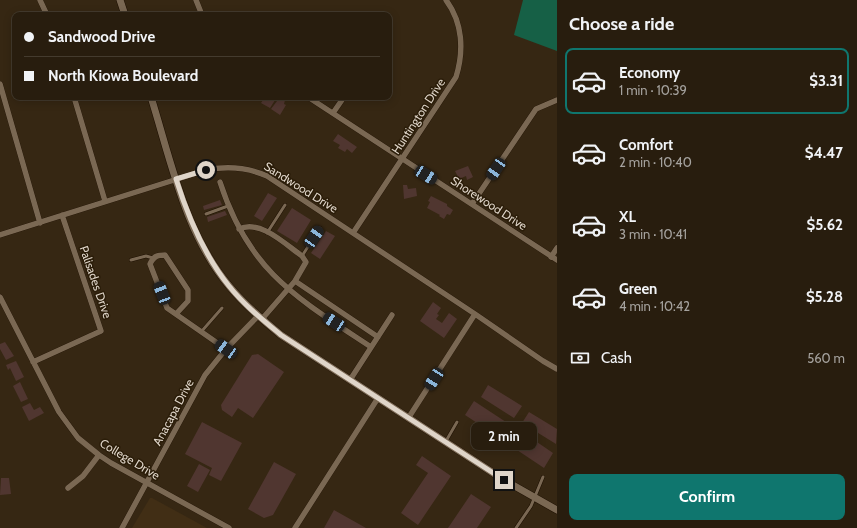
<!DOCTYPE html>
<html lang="en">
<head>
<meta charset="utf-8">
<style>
  :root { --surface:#281d0e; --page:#302617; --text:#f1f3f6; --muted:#a5a29e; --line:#443b2e; --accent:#0f766e }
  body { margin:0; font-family:Cabin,sans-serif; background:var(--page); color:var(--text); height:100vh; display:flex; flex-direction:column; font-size:15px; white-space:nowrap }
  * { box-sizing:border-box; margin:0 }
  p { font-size:13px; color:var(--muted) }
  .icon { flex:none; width:22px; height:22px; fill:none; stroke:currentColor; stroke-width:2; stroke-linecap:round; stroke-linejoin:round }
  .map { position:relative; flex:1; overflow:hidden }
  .details { display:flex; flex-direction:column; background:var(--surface); width:300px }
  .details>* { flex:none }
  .top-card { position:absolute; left:12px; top:12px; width:380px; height:88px; border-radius:8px; box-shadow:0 2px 10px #0003,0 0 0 1px var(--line); display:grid; align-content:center; height:88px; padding:0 12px; background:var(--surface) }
  .end { position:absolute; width:18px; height:18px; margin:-9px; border:5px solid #dfd5c9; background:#111; box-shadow:0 0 0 2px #111 }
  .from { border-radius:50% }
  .bubble { position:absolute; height:28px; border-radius:8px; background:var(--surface); box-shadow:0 2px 10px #0003,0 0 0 1px var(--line); font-size:13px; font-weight:700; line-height:28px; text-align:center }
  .car { position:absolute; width:12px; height:24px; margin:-12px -6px; border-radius:5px; box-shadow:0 0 3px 1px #0007; background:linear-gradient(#222 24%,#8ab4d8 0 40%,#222 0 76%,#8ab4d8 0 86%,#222 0) }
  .top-card b { display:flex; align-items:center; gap:14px; height:38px; font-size:15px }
  .top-card b+b { border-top:1px solid var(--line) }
  .top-card i { width:10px; height:10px; background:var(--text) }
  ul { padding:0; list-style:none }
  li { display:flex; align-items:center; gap:12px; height:66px; margin:0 8px 6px; padding:0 4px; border:2px solid transparent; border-radius:8px }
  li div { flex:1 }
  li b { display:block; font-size:15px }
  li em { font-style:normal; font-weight:700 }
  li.current { border-color:var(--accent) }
  li>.icon { width:36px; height:36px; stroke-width:1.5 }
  h2 { padding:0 12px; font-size:18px; line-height:48px }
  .pay { display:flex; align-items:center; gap:10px; height:44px; padding:0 12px; font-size:15px }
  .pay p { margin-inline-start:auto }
  .action { display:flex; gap:8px; margin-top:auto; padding:8px 12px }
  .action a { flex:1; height:46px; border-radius:8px; background:var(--accent); color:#fff; font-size:16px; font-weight:700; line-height:46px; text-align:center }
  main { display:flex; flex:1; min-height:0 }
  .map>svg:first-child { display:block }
  .built { fill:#412e15 }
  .green { fill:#166046 }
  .building { fill:#503630 }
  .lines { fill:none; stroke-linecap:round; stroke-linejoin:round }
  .service-casing { stroke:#1d0f00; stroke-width:4 }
  .minor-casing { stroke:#1d0f00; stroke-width:6 }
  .tertiary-casing { stroke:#1d0f00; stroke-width:8 }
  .service { stroke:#7a6853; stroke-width:3 }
  .minor { stroke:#7a6853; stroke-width:5.5 }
  .tertiary { stroke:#7a6853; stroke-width:7 }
  .route { stroke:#dfd5c9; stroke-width:5 }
  .labels { text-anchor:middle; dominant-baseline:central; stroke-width:3; stroke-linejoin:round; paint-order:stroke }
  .street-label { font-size:12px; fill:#dfd5c9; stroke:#2b1d09 }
</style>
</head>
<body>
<main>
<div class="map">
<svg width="557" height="528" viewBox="0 0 557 528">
  <rect width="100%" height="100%" fill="#362713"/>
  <!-- built -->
  <path class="built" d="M150,498H152L207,528H132Z"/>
  <!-- green -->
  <path class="green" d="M523,0H557V51L514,35Z"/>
  <!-- building -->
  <path class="building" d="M265,97H277L270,108L261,103Z
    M280,97L285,100L284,104L286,105L280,115L271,109Z
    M338,134L357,147L352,153L347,149L345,152L338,148L340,145L333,141Z
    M468,166L473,177L467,180L466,176L459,179L455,171Z
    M403,185H407L408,189L416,188L417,196L404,199Z
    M268,193L277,198L262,221L254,216Z
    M431,196L447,204V206L453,210L450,215L447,214L444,219L439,216L440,215L427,208L430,202L428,201Z
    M220,200L222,205L204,210L203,206Z
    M292,208L311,220L297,243L277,231Z
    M225,211L227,215L208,222L207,217Z
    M326,231L335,236L320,259L311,253Z
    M433,302L441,308L437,314L439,315L436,319L442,323L449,313L457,319L444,338L420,321Z
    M5,342L14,356L6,360L0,349V344Z
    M258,354L284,372L253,418L238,408L232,417L222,410L221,405L252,355Z
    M16,361L24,377L16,381L10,368L8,370L6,365Z
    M20,382L28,399L21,402L13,386Z
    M488,385L522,406L514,418L481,397Z
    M474,401L509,424L500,438L465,415Z
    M30,403L34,410L40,407L44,413L29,421L22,407Z
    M529,412L557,429L556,444L522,423Z
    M202,422L242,443L221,481L209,475L212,468L185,454Z
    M518,429L553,453L544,468L508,444Z
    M422,456L451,476L418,525L401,513L428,473L416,465Z
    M274,462L296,474L273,515L264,518L248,509Z
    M199,464L210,470L198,492L187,486Z
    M1,478H9L11,494L0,495Z
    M471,494L491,507L477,528H448Z
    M334,510L366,528H324Z"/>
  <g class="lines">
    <defs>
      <path id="service" d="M206,214L228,206
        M267,233L285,205
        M302,256L320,228
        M131,260L146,256L153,258
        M201,332L222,308
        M446,441L457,422
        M516,528L531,506L543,477"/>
      <path id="minor" d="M40,0L47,15
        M196,0L202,15
        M0,84L40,223
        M74,97L105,201
        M308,97L557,260
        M333,113L344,97
        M220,182C249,272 297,298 371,347
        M472,204L536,109L557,100
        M239,229C260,219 285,244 302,256L306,262L295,281
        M353,233L456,77C464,51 463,23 446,0
        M0,235L206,170C227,166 247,167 267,176L475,314L543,361L557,369
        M551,257L557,248
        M0,297L59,412L78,438L99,455L111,463L229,528
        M176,314L188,301V290L165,255C157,255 154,256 150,264L167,308L226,349
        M262,319L295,281L378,337
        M33,362L101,331L62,215
        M350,380L392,315
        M409,417L475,314
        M68,488L83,476L99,455
        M122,528L205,375L226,349L258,316
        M295,528L378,398"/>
      <path id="tertiary" d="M120,0L125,15
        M151,97C171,161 185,234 230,287C245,305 263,320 281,335L504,480L557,510"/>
    </defs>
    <!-- service casing -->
    <use href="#service" class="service-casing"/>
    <!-- minor casing -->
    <use href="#minor" class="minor-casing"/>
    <!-- tertiary casing -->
    <use href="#tertiary" class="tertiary-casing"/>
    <!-- service -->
    <use href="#service" class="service"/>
    <!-- minor -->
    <use href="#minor" class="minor"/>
    <!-- tertiary -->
    <use href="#tertiary" class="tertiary"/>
  </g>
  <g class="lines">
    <!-- route -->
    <path class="route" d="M206,170L176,179C188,217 204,255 229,286C244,305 263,320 281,335L504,480"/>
  </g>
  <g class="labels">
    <!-- street labels -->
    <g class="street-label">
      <text transform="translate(418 116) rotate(-57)">Huntington Drive</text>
      <text transform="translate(301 187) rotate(32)">Sandwood Drive</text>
      <text transform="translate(489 203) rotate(33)">Shorewood Drive</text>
      <text transform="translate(96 282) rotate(71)">Palisades Drive</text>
      <text transform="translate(173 412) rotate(-62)">Anacapa Drive</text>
      <text transform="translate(130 459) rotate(31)">College Drive</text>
    </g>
  </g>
</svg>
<i class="end from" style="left:206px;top:170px"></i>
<i class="end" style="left:504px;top:480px"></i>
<div class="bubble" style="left:471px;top:422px;width:66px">2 min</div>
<i class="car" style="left:496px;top:169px;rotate:214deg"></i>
<i class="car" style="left:426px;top:175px;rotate:122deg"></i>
<i class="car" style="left:314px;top:237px;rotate:34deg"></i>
<i class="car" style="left:162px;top:293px;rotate:339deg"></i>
<i class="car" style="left:334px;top:322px;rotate:303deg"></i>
<i class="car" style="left:226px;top:349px;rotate:305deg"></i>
<i class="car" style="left:434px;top:379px;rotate:213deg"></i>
<div class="top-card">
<b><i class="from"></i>Sandwood Drive</b>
<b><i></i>North Kiowa Boulevard</b>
</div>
</div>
<section class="details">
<h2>Choose a ride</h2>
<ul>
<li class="current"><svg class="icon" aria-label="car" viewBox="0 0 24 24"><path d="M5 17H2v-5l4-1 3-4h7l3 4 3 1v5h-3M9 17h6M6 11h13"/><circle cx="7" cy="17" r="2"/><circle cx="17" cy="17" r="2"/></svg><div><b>Economy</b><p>1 min · 10:39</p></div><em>$3.31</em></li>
<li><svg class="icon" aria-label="car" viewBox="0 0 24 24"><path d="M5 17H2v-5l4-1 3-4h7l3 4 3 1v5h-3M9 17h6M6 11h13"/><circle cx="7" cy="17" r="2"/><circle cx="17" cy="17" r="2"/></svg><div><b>Comfort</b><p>2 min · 10:40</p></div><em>$4.47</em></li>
<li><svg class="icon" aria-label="car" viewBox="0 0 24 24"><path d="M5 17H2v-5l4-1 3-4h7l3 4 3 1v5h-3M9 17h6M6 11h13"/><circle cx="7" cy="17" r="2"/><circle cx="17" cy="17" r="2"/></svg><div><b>XL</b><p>3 min · 10:41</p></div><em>$5.62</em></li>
<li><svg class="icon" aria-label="car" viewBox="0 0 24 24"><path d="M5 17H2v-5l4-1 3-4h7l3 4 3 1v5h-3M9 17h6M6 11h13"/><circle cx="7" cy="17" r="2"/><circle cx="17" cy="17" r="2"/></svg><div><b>Green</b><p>4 min · 10:42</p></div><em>$5.28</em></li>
</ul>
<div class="pay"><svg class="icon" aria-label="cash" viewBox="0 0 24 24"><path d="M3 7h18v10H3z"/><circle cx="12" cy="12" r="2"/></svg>Cash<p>560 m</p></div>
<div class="action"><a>Confirm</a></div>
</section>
</main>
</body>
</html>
